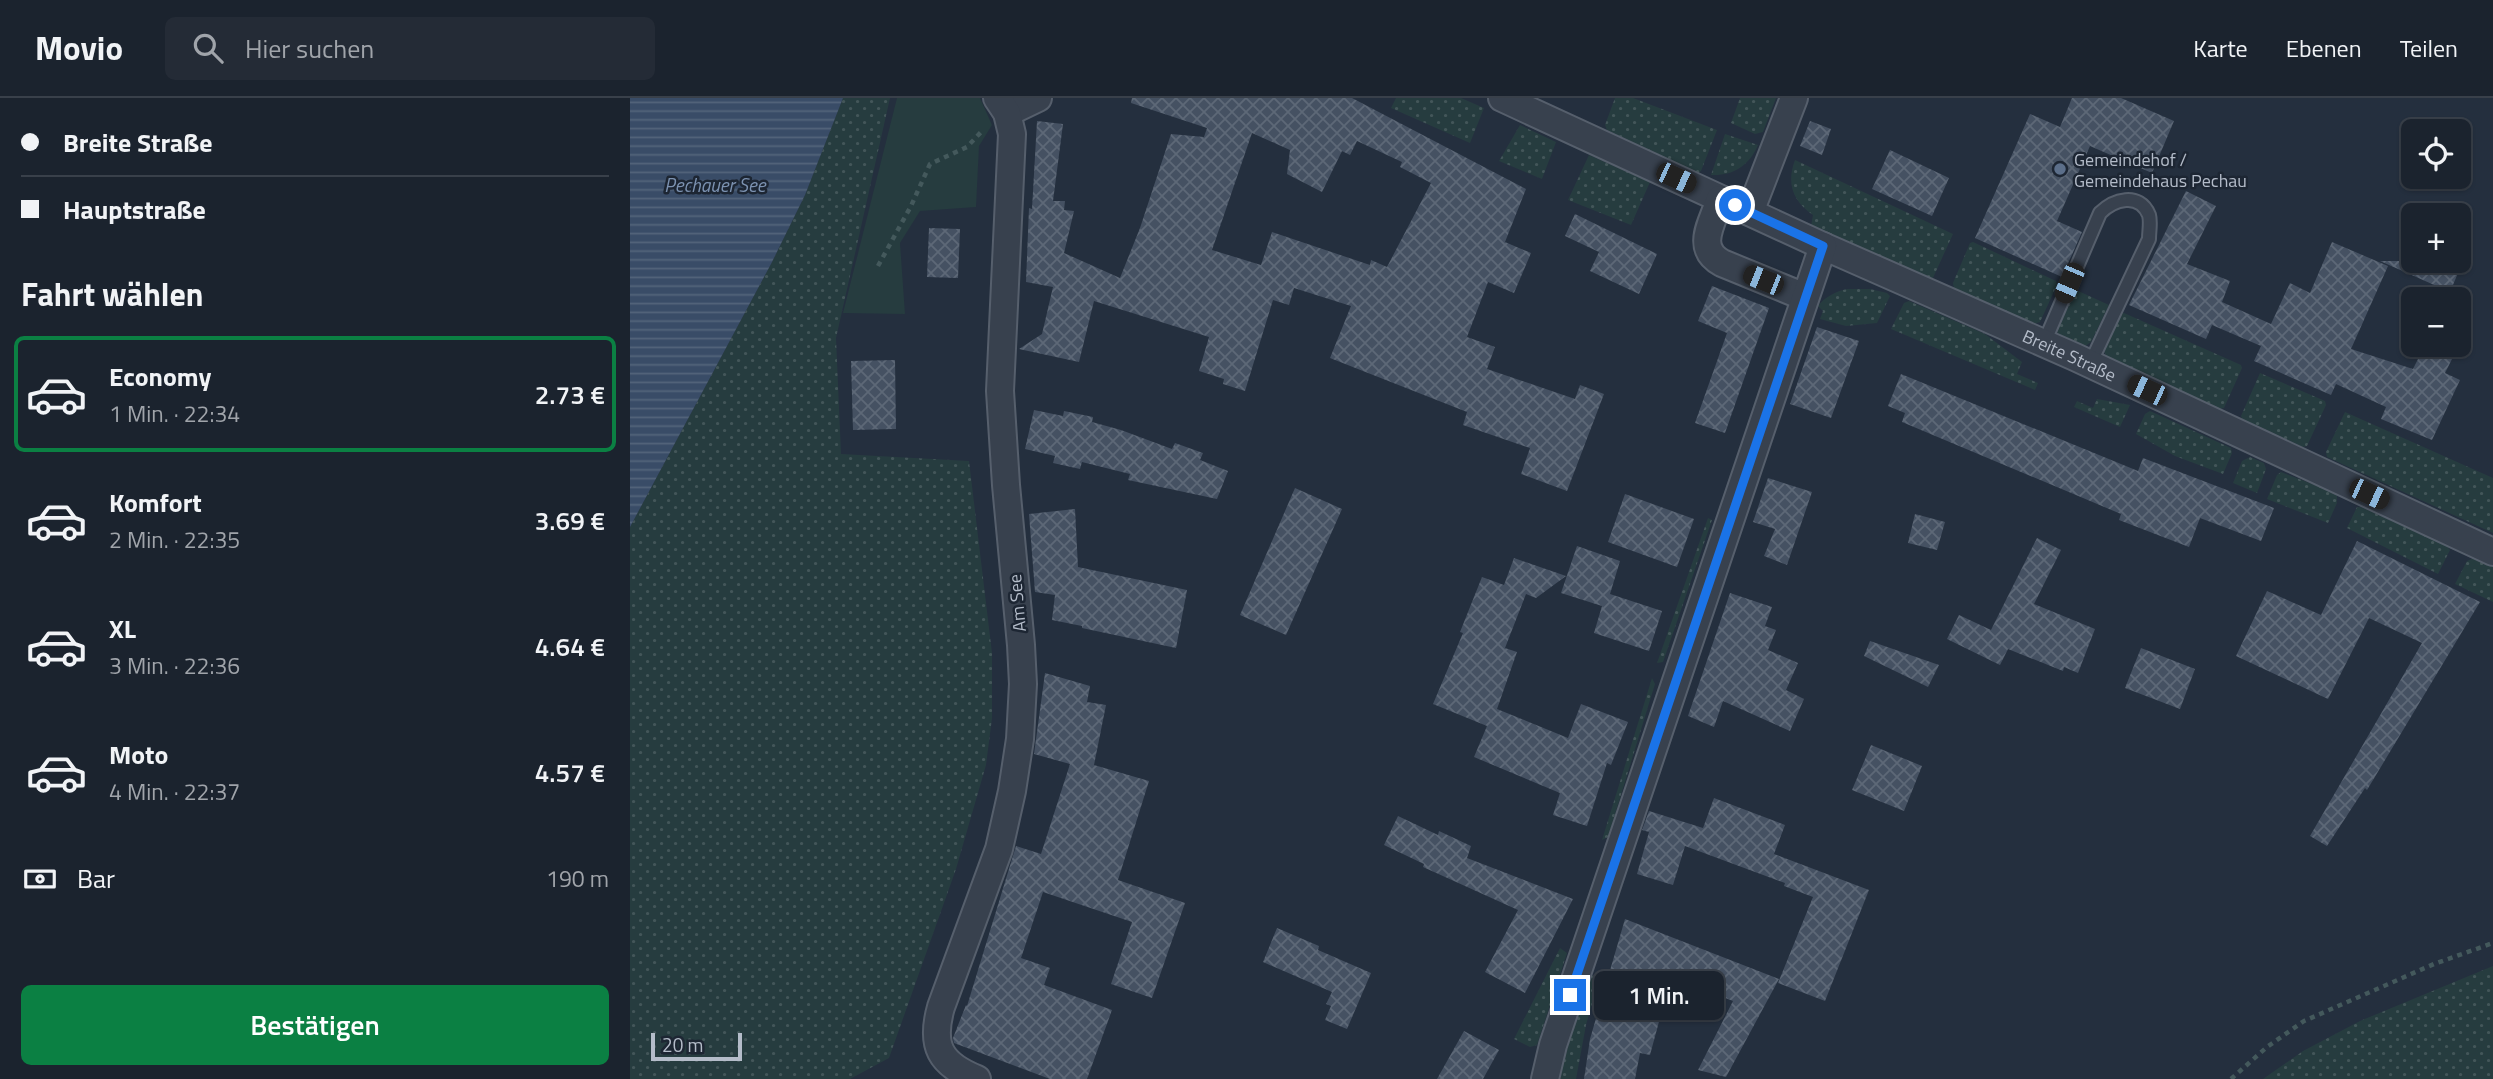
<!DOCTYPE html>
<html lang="de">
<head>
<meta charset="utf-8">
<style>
  :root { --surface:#1b232e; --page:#242b36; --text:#f1f3f6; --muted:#a0a4aa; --line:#39404a; --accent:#0b8043 }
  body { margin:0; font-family:"Titillium Web",sans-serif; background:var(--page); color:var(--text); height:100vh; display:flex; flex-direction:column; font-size:26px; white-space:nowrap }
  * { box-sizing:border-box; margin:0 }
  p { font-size:23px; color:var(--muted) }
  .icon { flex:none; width:38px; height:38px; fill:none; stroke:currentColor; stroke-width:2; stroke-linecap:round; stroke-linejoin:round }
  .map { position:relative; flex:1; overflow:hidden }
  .side { display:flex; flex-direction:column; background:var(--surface); width:630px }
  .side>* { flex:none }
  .banner { display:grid; align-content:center; height:154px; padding:0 21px; background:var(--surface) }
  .fabs { position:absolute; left:1771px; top:21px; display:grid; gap:14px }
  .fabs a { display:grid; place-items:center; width:70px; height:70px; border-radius:10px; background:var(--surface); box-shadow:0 2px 5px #0004,0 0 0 2px var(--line); font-size:35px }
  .scale { position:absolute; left:21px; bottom:18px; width:91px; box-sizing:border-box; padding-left:7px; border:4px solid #b4bcc9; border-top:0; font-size:19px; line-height:24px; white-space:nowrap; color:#b4bcc9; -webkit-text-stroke:5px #1d2633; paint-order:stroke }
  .end { position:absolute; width:32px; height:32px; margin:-16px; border:9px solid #1a73e8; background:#fff; box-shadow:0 0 0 4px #fff }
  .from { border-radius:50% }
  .bubble { position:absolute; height:49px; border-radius:10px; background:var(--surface); box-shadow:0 2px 5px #0004,0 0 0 2px var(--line); font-size:23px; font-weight:600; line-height:49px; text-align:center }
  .car { position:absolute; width:21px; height:42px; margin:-21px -10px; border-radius:9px; box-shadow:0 0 5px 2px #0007; background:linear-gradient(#222 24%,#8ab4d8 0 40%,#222 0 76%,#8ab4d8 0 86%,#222 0) }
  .banner b { display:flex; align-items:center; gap:24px; height:66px; font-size:26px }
  .banner b+b { border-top:2px solid var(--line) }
  .banner i { width:18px; height:18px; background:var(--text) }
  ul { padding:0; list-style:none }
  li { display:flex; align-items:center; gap:21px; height:116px; margin:0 14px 10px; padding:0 7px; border:4px solid transparent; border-radius:10px }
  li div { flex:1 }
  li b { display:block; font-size:26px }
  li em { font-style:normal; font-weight:600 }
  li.selected { border-color:var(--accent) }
  li>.icon { width:63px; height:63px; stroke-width:1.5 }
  h2 { padding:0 21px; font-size:32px; line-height:84px }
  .pay { display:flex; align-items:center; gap:18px; height:77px; padding:0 21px; font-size:26px }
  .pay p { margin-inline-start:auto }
  .primary-button { display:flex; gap:14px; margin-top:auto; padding:14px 21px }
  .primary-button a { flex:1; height:80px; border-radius:10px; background:var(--accent); color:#fff; font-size:28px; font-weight:600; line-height:80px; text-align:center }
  header { display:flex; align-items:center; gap:42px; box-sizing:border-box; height:98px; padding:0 35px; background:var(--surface); border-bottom:2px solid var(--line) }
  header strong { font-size:33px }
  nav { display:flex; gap:38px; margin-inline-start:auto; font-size:24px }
  .search { width:490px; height:63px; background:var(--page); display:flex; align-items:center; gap:18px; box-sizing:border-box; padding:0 24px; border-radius:10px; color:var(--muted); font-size:26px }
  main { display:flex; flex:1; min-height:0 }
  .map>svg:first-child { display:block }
  .grass { fill:url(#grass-dots) }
  .park { fill:#263c3f }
  .water { fill:url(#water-rules) }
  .building { fill:url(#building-cross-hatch); fill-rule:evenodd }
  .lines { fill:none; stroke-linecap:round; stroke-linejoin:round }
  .service-casing { stroke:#565f6c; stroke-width:16 }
  .minor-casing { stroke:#565f6c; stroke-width:30 }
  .path { stroke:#44595c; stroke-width:4.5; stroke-dasharray:5 5; stroke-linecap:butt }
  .service { stroke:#38414e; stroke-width:12 }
  .minor { stroke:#38414e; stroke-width:26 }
  .route { stroke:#1a73e8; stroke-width:9 }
  .service-dot { fill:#5c6f8a; stroke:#1d2633; stroke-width:2.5 }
  .labels { text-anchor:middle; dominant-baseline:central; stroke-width:5; stroke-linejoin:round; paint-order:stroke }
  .poi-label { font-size:18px; fill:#b4bcc9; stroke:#1d2633; text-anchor:start }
  .street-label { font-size:18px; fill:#b4bcc9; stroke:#1d2633 }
  .water-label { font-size:19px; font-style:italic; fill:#7c92b1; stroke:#1d2633 }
</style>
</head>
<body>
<header>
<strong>Movio</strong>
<div class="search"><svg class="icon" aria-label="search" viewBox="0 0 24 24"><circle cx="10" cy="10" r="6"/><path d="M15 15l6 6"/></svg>Hier suchen</div>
<nav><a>Karte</a><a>Ebenen</a><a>Teilen</a></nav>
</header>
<main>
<section class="side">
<div class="banner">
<b><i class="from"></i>Breite Straße</b>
<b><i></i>Hauptstraße</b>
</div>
<h2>Fahrt wählen</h2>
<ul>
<li class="selected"><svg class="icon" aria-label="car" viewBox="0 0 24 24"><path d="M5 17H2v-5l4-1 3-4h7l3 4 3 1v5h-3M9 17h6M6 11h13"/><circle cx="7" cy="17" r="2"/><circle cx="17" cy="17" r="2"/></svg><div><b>Economy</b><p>1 Min. · 22:34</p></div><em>2.73 €</em></li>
<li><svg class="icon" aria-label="car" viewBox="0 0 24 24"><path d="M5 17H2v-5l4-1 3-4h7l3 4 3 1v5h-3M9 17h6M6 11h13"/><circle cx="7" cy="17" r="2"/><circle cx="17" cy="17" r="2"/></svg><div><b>Komfort</b><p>2 Min. · 22:35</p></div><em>3.69 €</em></li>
<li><svg class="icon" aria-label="car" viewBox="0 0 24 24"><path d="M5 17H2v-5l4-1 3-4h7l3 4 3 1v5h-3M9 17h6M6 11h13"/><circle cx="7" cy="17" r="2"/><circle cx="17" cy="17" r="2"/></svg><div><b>XL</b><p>3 Min. · 22:36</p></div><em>4.64 €</em></li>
<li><svg class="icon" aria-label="car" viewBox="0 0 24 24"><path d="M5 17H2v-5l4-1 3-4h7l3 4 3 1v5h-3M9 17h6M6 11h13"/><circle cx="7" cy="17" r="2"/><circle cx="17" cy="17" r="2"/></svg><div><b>Moto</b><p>4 Min. · 22:37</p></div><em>4.57 €</em></li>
</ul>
<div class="pay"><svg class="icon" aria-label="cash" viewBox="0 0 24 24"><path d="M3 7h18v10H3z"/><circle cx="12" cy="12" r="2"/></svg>Bar<p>190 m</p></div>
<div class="primary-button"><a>Bestätigen</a></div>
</section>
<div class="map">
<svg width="1863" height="981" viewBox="0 0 1863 981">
  <defs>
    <pattern id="grass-dots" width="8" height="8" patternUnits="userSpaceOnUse" patternTransform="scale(1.75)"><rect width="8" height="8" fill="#263c3f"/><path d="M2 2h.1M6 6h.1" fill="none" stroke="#435659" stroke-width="1.8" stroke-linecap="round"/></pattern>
    <pattern id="water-rules" width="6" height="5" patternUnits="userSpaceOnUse" patternTransform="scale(1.75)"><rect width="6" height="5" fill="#394c67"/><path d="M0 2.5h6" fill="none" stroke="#53647b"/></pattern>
    <pattern id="building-cross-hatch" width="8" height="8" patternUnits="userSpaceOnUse" patternTransform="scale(1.75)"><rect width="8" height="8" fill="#455162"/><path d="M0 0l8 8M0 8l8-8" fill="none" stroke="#5d6877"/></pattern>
  </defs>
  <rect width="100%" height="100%" fill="#242f3e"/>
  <!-- grass -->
  <path class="grass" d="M213,0H260L206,240L211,356L339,363L362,555V620L356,667L326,771L259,960L220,981H0V429L141,166L175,97Z
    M766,0H831L854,10L840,45L761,10Z
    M985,0H1003L1087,32L1071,73L1068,75L977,32L975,27Z
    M1110,0H1146L1133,34L1125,36L1101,25Z
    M890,27L926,44L912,81L869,63Z
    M1095,36L1128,47C1119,68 1103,78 1081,77Z
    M959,57L1020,84L1001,127L938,102Z
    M1165,62L1323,136L1302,182L1181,128L1183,117C1163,103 1156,86 1165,62Z
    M1343,144L1426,183L1427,187L1410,224L1400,227L1324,191L1323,185L1340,145Z
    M1217,191H1240L1257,195L1260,198L1247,225L1216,228L1190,221L1193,213L1188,208C1195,199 1206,193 1217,191Z
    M1446,192L1479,207L1461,244L1454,249L1431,241L1427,233Z
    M1279,203L1355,236L1392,264L1387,276L1408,285L1405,292L1261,231L1274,205Z
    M1494,215L1611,267L1612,270L1594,310L1589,311L1477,260L1474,253L1491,216Z
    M1630,275L1695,303L1696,307L1677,348L1673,349L1612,321L1611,318Z
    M1467,301L1500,307L1490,329L1444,309L1447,303L1463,310Z
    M1520,313L1601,350L1602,355L1593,376L1545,358L1506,336L1515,316Z
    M1715,314L1863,380V435L1697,359L1696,354Z
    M1620,359L1634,365L1636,371L1627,395L1603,385L1612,363Z
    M1651,374L1703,394L1707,398V405L1698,425L1637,401L1647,377Z
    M1727,409H1731L1816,447L1820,452L1808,476L1717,430Z
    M1078,420L1082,422L1033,564L1027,565Z
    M1844,460L1863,468V504L1825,486L1837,463Z
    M1022,580L1025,586L978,739L972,742Z
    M930,850L937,855L907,947L900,949L884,941Z
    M1863,868V981H1633L1673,953L1730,923Z
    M970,877L956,927L946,981H928L960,878Z"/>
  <!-- park -->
  <path class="park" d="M267,0H350L362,27L349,48L346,109L290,113L270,145L275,216L213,215Z"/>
  <!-- water -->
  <path class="water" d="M0,0H213L175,97L141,166L0,429Z"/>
  <!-- building -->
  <path class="building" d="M502,0H722L896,91L875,144L901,155L884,195L858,184L837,239L865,249L857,271L945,301L950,287L974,296L937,393L891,376L900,350L833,327L837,314L700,260L721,208L664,190L659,207L643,202L615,293L593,286L594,281L569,273L579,239L464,203L449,264L389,251L412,236L423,189L396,184L399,110L402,111L407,23L433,26L423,103H435L434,112L444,113L434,155L490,180L510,130L541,36L574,39L577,30L501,5ZM622,35L660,52L657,76L692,94L712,53L720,57L727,43L772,64L770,69L801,85L757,169L741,162L740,167L642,134L631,167L582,152Z
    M1442,0H1491L1544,23L1522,75L1460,48L1427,123L1452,134L1432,179L1345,140L1400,16L1430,29Z
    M1180,23L1201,31L1192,57L1170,48Z
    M1260,52L1319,80L1302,118L1242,91Z
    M1556,93L1586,108L1557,166L1600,183L1592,204L1641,226L1660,185L1680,195L1702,144L1758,168L1721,251L1783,271L1795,247H1829L1815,275L1830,282L1802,342L1751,321L1756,309L1706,286L1701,297L1624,263L1631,248L1582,227L1576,241L1499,207Z
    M945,116L1027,156L1009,196L960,173L969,154L935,138Z
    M299,130L330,131L328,180L297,179Z
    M1750,163H1833L1820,194Z
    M1082,188L1139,210L1095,335L1065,325L1097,235L1068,223Z
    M1187,229L1229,243L1201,320L1160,306Z
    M265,262L266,331L223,332L221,263Z
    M1271,276L1508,373L1513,360L1644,410L1631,443L1570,420L1559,449L1489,422L1491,416L1272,324L1275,315L1258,308Z
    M404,312L433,318L434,313L463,319L462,324L491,332L542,351L545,345L573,355L570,362L598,373L587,401L498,382L500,376L452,364L450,371L423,365L425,358L395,351Z
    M1138,380L1182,394L1157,467L1134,458L1145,431L1123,424Z
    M665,390L712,411L656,537L610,517Z
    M995,396L1064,421L1047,469L978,444Z
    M445,411L448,469L557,492L546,550L452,530V528L422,522L425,497L405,494L399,416Z
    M1285,416L1315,424L1307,452L1278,445Z
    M1407,440L1431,452L1404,506L1465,531L1448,575L1434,569L1433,573L1378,551L1370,567L1317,541L1329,517L1361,532Z
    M1727,443L1850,504L1737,692L1735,690L1697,748L1680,738L1792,545L1739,520L1698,601L1606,558L1637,493L1691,517Z
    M947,448L990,463L980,496L1032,513L1019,553L964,535L972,508L931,495Z
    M884,460L936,478L906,500L896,496L875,550L887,554L867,611L938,640L951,606L998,624L981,667L977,665L957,728L923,717L930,695L844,659L857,628L803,606L833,535L830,534L852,479L874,487Z
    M1100,495L1142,509L1135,528L1146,532L1138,552L1168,565L1156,592L1174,601L1160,633L1093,603L1084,629L1058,618Z
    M1240,543L1309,567L1298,589L1234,558Z
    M1511,550L1565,571L1550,611L1495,590Z
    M415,575L460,588L457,604L476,607L464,667L519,683L488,782L555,805L522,900L481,886L502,824L413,794L391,860L420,870L414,887L482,912L457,981H420L324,945L323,940L336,907L337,908L386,748L411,756L440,666L404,656Z
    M1241,647L1292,668L1274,713L1222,692Z
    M1084,700L1155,727L1144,756L1239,792L1195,903L1148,885L1183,799L1154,788L1155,785L1055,748L1043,787L1007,776L1019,734L1012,732L1019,713L1073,730Z
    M768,718L808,737L809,733L841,748L837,760L943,801L895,895L855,874L888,812L793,769L794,766L754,747Z
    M995,821L1149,881L1096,979L1068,972L1103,903L1041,879L1020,957L1010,955L1005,981H954L960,941Z
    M647,830L689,848L688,852L741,875L717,931L695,922L701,908L696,906L702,894L633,864Z
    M834,933L869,952L853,981H807Z"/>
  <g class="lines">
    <defs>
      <path id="service" d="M1414,245L1470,115C1483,102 1509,93 1519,117C1521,124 1519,133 1519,141L1460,266"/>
      <g id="minor">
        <path id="s1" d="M872,0L1193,148L1445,259L1863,454"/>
        <path d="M377,15L408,0"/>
        <path d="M1090,101C1083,124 1064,150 1092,165L1175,199"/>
        <path d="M1120,114L1164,0"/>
        <path d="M347,981C310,966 300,948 311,909L369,751L382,693L390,641L393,586L391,547L376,387L370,293L382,36L377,15L367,0"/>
        <path d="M915,981L923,947L1193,148"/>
      </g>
    </defs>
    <!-- service casing -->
    <use href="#service" class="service-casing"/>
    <!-- minor casing -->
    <use href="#minor" class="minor-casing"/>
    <!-- path -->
    <path class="path" d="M248,168L281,108L300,66L337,49L352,33
      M1601,981L1637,949L1674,923L1804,866L1863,845"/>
    <!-- service -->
    <use href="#service" class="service"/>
    <!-- minor -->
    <use href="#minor" class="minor"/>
  </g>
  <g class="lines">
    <!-- route -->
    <path class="route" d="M940,897L1193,148L1105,107"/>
  </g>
  <!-- markers -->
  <circle class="service-dot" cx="1430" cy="71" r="7"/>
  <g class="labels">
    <!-- poi labels -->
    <g class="poi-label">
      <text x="1444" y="61">Gemeindehof /<tspan x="1444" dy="21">Gemeindehaus Pechau</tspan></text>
    </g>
    <!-- street labels -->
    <g class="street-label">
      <text stroke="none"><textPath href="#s1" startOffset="623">Breite Straße</textPath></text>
      <text transform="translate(387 505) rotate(-95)">Am See</text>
    </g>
    <!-- water labels -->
    <g class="water-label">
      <text x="85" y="86">Pechauer See</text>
    </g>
  </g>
</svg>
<div class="fabs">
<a><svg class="icon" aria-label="locate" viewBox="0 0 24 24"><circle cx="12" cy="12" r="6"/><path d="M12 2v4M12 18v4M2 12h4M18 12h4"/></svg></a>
<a>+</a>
<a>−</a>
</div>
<div class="scale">20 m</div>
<i class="end from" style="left:1105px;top:107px"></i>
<i class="end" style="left:940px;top:897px"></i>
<div class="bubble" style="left:964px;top:873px;width:130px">1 Min.</div>
<i class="car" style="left:1046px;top:80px;rotate:115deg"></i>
<i class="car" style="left:1133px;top:182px;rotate:292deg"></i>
<i class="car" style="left:1439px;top:185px;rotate:203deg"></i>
<i class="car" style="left:1517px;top:292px;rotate:295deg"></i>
<i class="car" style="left:1739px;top:396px;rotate:115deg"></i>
</div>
</main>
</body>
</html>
